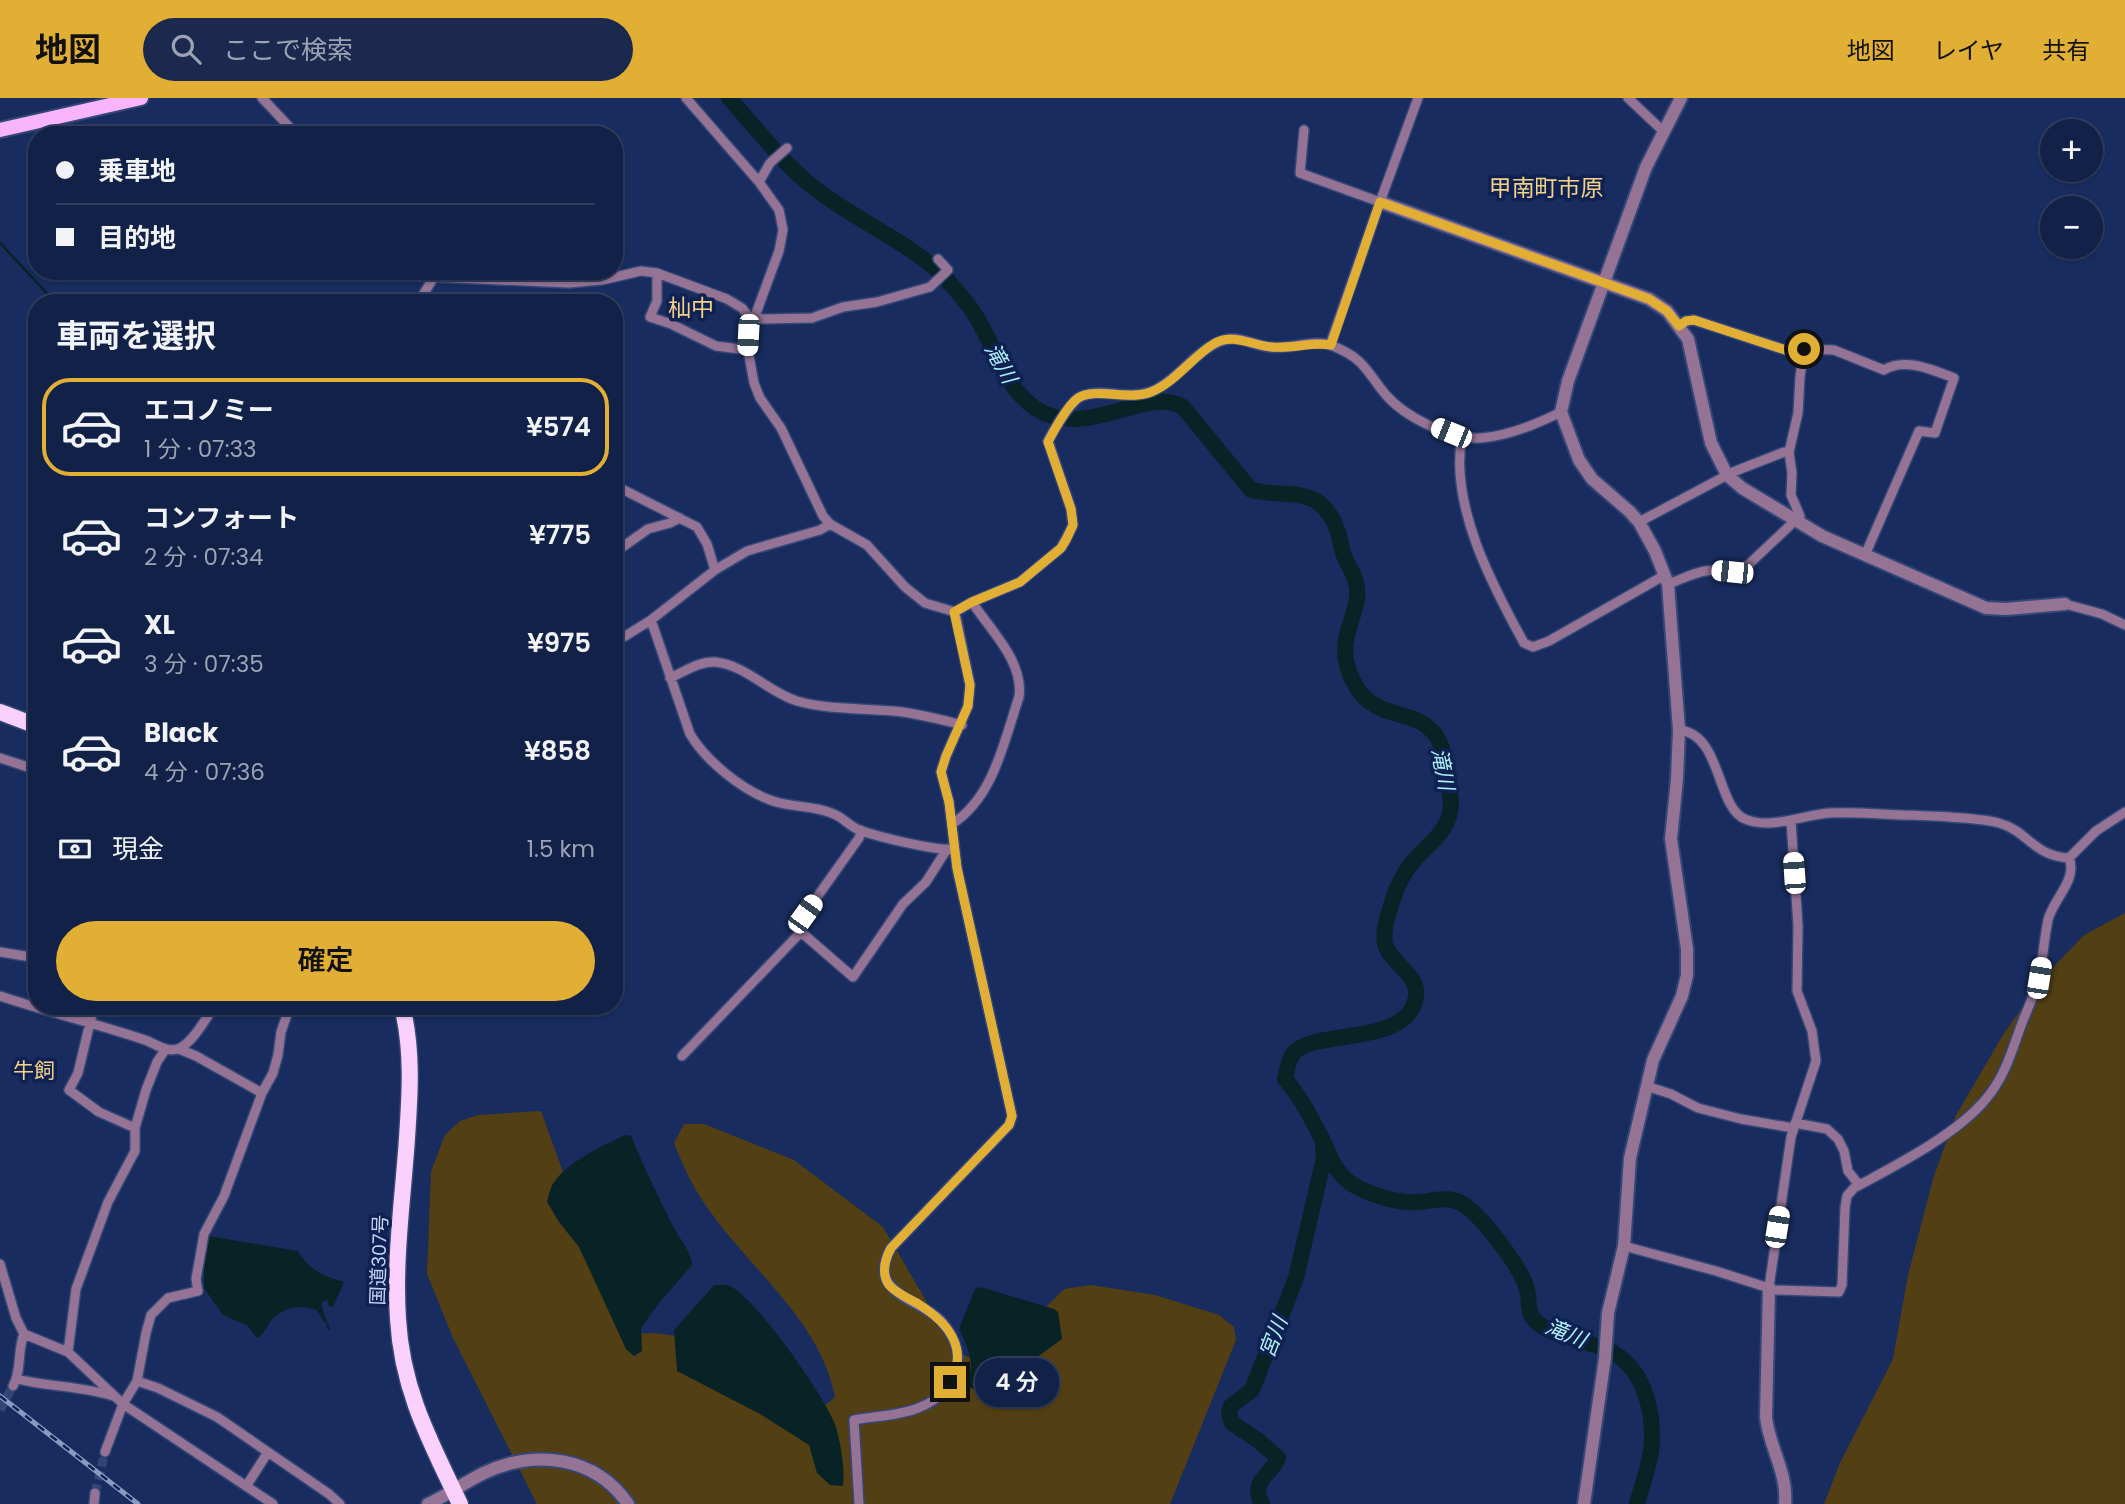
<!DOCTYPE html>
<html lang="ja">
<head>
<meta charset="utf-8">
<style>
  :root { --surface:#122147; --page:#1b294e; --text:#f1f3f6; --muted:#9ca3b4; --line:#313e60; --accent:#e1af34 }
  body { margin:0; font-family:Poppins,"Noto Sans JP",sans-serif; background:var(--page); color:var(--text); height:100vh; display:flex; flex-direction:column; font-size:26px; white-space:nowrap }
  * { box-sizing:border-box; margin:0 }
  p { font-size:23px; color:var(--muted) }
  .icon { flex:none; width:38px; height:38px; fill:none; stroke:currentColor; stroke-width:2; stroke-linecap:round; stroke-linejoin:round }
  .map { position:relative; flex:1; overflow:hidden }
  .panel { position:absolute; left:28px; top:196px; width:595px; height:721px; display:flex; flex-direction:column; background:var(--surface); border-radius:28px; box-shadow:0 2px 5px #0004,0 0 0 2px var(--line) }
  .panel>* { flex:none }
  .hud { position:absolute; left:28px; top:28px; width:595px; height:154px; border-radius:28px; box-shadow:0 2px 5px #0004,0 0 0 2px var(--line); display:grid; align-content:center; height:154px; padding:0 28px; background:var(--surface) }
  .fabs { position:absolute; left:2040px; top:21px; display:grid; gap:14px }
  .fabs a { display:grid; place-items:center; width:63px; height:63px; border-radius:50%; background:var(--surface); box-shadow:0 2px 5px #0004,0 0 0 2px var(--line); font-size:35px }
  .end { position:absolute; width:32px; height:32px; margin:-16px; border:9px solid #e1af34; background:#111; box-shadow:0 0 0 4px #111 }
  .from { border-radius:50% }
  .bubble { position:absolute; height:49px; border-radius:24px; background:var(--surface); box-shadow:0 2px 5px #0004,0 0 0 2px var(--line); font-size:23px; font-weight:600; line-height:49px; text-align:center }
  .car { position:absolute; width:21px; height:42px; margin:-21px -10px; border-radius:9px; box-shadow:0 0 5px 2px #0007; background:linear-gradient(#fff 24%,#345 0 40%,#fff 0 76%,#345 0 86%,#fff 0) }
  .hud b { display:flex; align-items:center; gap:24px; height:66px; font-size:26px }
  .hud b+b { border-top:2px solid var(--line) }
  .hud i { width:18px; height:18px; background:var(--text) }
  ul { padding:0; list-style:none }
  li { display:flex; align-items:center; gap:21px; height:98px; margin:0 14px 10px; padding:0 14px; border:4px solid transparent; border-radius:28px }
  li div { flex:1 }
  li b { display:block; font-size:26px }
  li em { font-style:normal; font-weight:600 }
  li.on { border-color:var(--accent) }
  li>.icon { width:63px; height:63px; stroke-width:1.5 }
  h2 { padding:0 28px; font-size:32px; line-height:84px }
  .pay { display:flex; align-items:center; gap:18px; height:77px; padding:0 28px; font-size:26px }
  .pay p { margin-inline-start:auto }
  .button { display:flex; gap:14px; margin-top:auto; padding:14px 28px }
  .button a { flex:1; height:80px; border-radius:42px; background:var(--accent); color:#111; font-size:28px; font-weight:600; line-height:80px; text-align:center }
  header { display:flex; align-items:center; gap:42px; box-sizing:border-box; height:98px; padding:0 35px; background:var(--accent); color:#111 }
  header strong { font-size:33px }
  nav { display:flex; gap:38px; margin-inline-start:auto; font-size:24px }
  .search { width:490px; height:63px; background:var(--page); display:flex; align-items:center; gap:18px; box-sizing:border-box; padding:0 24px; border-radius:38px; color:var(--muted); font-size:26px }
  .map>svg:first-child { display:block }
  .green { fill:#523f14 }
  .water { fill:#082326 }
  .lines { fill:none; stroke-linecap:round; stroke-linejoin:round }
  .stream { stroke:#082326; stroke-width:2.5 }
  .river { stroke:#082326; stroke-width:16 }
  .minor-tunnel { stroke:#324576; stroke-width:9; stroke-dasharray:9 4.5; stroke-linecap:butt }
  .minor-casing { stroke:#344777; stroke-width:12 }
  .tertiary-casing { stroke:#344777; stroke-width:16 }
  .primary-casing { stroke:#344777; stroke-width:18 }
  .trunk-casing { stroke:#344777; stroke-width:19 }
  .minor { stroke:#947395; stroke-width:9 }
  .tertiary { stroke:#947395; stroke-width:12 }
  .primary { stroke:#f9b5fc; stroke-width:14 }
  .trunk { stroke:#fad0fc; stroke-width:16 }
  .rail-casing { stroke:#899ac1; stroke-width:5 }
  .rail { stroke:#0f2153; stroke-width:2.5; stroke-dasharray:8; stroke-linecap:butt }
  .route { stroke:#e1af34; stroke-width:9 }
  .labels { text-anchor:middle; dominant-baseline:central; stroke-width:7; stroke-linejoin:round; paint-order:stroke }
  .street-label { font-size:19px; fill:#c6d5f5; stroke:#0f2153 }
  .water-label { font-size:21px; font-style:italic; fill:#aef1f9; stroke:#0f2153 }
  .neighbourhood-label { font-size:21px; fill:#f3d187; stroke:#0f2153 }
  .quarter-label { font-size:23px; fill:#f3d187; stroke:#0f2153 }
</style>
</head>
<body>
<header>
<strong>地図</strong>
<div class="search"><svg class="icon" aria-label="search" viewBox="0 0 24 24"><circle cx="10" cy="10" r="6"/><path d="M15 15l6 6"/></svg>ここで検索</div>
<nav><a>地図</a><a>レイヤ</a><a>共有</a></nav>
</header>
<div class="map">
<svg width="2125" height="1406" viewBox="0 0 2125 1406">
  <rect width="100%" height="100%" fill="#182c5f"/>
  <!-- green -->
  <path class="green" d="M2125,815V1406H1824L1840,1365L1893,1261L1908,1177L1933,1081L1955,1019L2003,937L2042,881L2084,837Z
    M541,1013L620,1232L632,1236L655,1235L683,1239L821,1311L835,1299C820,1223 752,1173 709,1112C694,1092 683,1068 674,1045L684,1026H704L794,1062L883,1129L955,1252L974,1262L1029,1226L1064,1191L1091,1187L1155,1197L1219,1217L1234,1229L1236,1242L1170,1406H537L453,1240L427,1176L431,1073L445,1037L460,1023L478,1017Z"/>
  <!-- water -->
  <path class="water" d="M626,1037L631,1038C644,1069 658,1099 673,1128C679,1141 691,1152 692,1167L659,1205L641,1230L642,1253L634,1258L626,1251L579,1149L559,1124L547,1104C549,1097 550,1089 555,1083C568,1064 605,1046 626,1037Z
    M209,1138L298,1153C309,1172 323,1178 344,1184L333,1209L329,1208L327,1202L322,1204V1210L330,1231L328,1233L326,1224H324L317,1212C301,1207 283,1208 271,1223C266,1229 265,1236 257,1240L248,1228L223,1217L204,1190V1161Z
    M714,1187C719,1187 725,1186 730,1188C756,1200 827,1301 836,1329C841,1347 845,1370 843,1388L830,1387L817,1375L809,1347L760,1316L677,1273L674,1232Z
    M981,1189L1054,1211L1058,1214L1062,1241L988,1295H981L967,1288C975,1265 969,1251 959,1231L975,1191Z"/>
  <g class="lines">
    <!-- stream -->
    <path class="stream" d="M0,145L56,205"/>
    <!-- river -->
    <path class="river" d="M729,0C756,30 782,64 813,89C852,120 899,139 937,172C949,182 959,196 969,208C993,239 1000,286 1035,310C1085,344 1146,287 1183,309L1251,392C1290,401 1321,385 1338,434C1340,441 1341,448 1343,455C1348,469 1360,483 1357,500C1354,522 1340,542 1347,567C1366,632 1413,603 1437,639C1444,650 1444,663 1446,675C1448,685 1451,696 1451,706C1450,737 1423,748 1408,770C1399,783 1393,799 1389,814C1386,823 1383,836 1385,846C1390,865 1420,877 1416,899C1408,950 1311,930 1293,956C1288,963 1287,973 1285,981C1299,997 1309,1016 1319,1035C1329,1053 1332,1071 1349,1084C1366,1096 1398,1106 1419,1104C1434,1103 1447,1098 1461,1105C1481,1116 1518,1166 1526,1188C1530,1198 1527,1210 1532,1219C1542,1233 1564,1237 1579,1242C1591,1246 1603,1249 1614,1255C1644,1273 1653,1311 1652,1344C1651,1365 1642,1386 1637,1406
      M1262,1406C1249,1382 1272,1377 1278,1360L1259,1343L1232,1325L1229,1315L1231,1308L1252,1292L1296,1180L1324,1060L1323,1050"/>
    <!-- minor-tunnel -->
    <path class="minor-tunnel" d="M0,1312L13,1288
      M95,1395L105,1354"/>
    <defs>
      <path id="minor" d="M262,0L297,37
        M686,0L759,84L779,112L783,132L779,153L748,237V252L754,285L760,300L781,330L823,418L830,426L867,447L905,489L925,505L955,514L972,504L1020,484L1061,450L1066,441L1073,427L1071,411L1048,343C1054,332 1071,302 1082,298C1100,290 1127,302 1150,294C1178,284 1200,245 1229,241C1241,239 1257,248 1270,249C1290,252 1314,240 1333,248C1365,261 1366,273 1386,297C1405,319 1451,342 1481,340C1508,338 1537,326 1561,314
        M1628,0L1663,33
        M1304,32L1300,75L1380,104L1330,247
        M759,84L770,65L787,50
        M1380,104L1418,0
        M427,173L434,179L569,185L602,182L641,173L657,175L727,201L742,210L748,218L763,221L812,220L843,209L877,204L930,189L948,172L938,161
        M657,175V203L650,219L671,226L716,248L748,252
        M418,205L434,179
        M1679,228L1686,223L1694,222L1804,258
        M1462,338C1449,406 1492,487 1524,545L1533,549L1549,543L1665,477
        M614,387L697,429L707,446L715,472
        M1639,424L1733,374L1784,354H1789
        M614,455L648,431L670,425L680,420
        M1668,486C1680,482 1693,475 1705,473C1723,470 1730,478 1748,467L1800,418L1791,397L1792,375L1789,354L1798,315L1800,279L1804,251L1834,252L1884,272C1905,259 1933,272 1954,280L1935,335L1919,333L1865,457
        M2065,506L2102,516L2125,527
        M651,522L690,636C706,663 743,693 773,703C793,710 816,707 836,717C844,721 850,728 859,732C882,740 929,751 954,752
        M614,545L651,522L715,472L747,453L820,432L830,426
        M670,580C684,574 699,563 715,564C746,567 768,594 797,603C829,612 861,610 893,613C917,615 939,621 962,627
        M1679,632C1722,636 1716,709 1745,721C1770,732 1803,717 1829,715C1853,714 1879,716 1903,717C1929,718 1976,719 1999,725C2028,733 2033,758 2069,760L2096,733L2125,714
        M0,660L37,672
        M952,726C994,699 1004,643 1019,599C1024,563 990,532 972,504
        M801,834L853,879L903,806L926,784L947,751
        M0,854L37,860
        M0,898C48,914 97,926 145,942C156,946 168,956 180,950C194,943 205,921 215,908
        M94,908L78,975L69,992L99,1014L135,1030
        M179,951L196,958L262,995
        M682,958L801,834L805,816L859,740L861,732
        M1646,988L1671,996L1698,1010L1741,1021L1793,1030
        M1795,1025L1827,1031L1838,1041L1844,1053L1848,1073L1859,1087
        M1624,1148L1716,1173L1775,1192L1839,1194L1842,1187L1845,1110L1847,1098L1854,1090C1896,1067 1955,1038 1986,1001C2005,979 2012,952 2022,925C2028,910 2035,895 2039,880C2043,861 2044,841 2048,822C2053,801 2078,782 2069,760
        M0,1166L16,1220L24,1236L68,1254L123,1306L273,1406
        M1769,1189L1791,1039L1816,963L1812,933L1797,893L1798,828L1791,723
        M68,1254L76,1191L108,1104L135,1053V1030L146,992L157,964L165,952
        M17,1281C49,1289 81,1288 113,1298
        M137,1283L158,1290L217,1319L329,1396L340,1406
        M13,1288C22,1272 17,1253 24,1236
        M105,1354L123,1306L137,1283L146,1235L151,1217L168,1200L198,1193L196,1181L204,1136L224,1098L262,995L273,975L278,957L281,934L290,908
        M247,1387L268,1354
        M94,1406L95,1395
        M859,1406L854,1322C874,1318 899,1318 918,1310C958,1295 971,1257 942,1224C928,1208 902,1203 889,1186C881,1175 885,1161 891,1150L1009,1027L1012,1018L957,770L949,704L941,674L946,658L968,608L970,587L955,514"/>
      <path id="tertiary" d="M1380,104L1649,201L1667,213L1688,241L1711,345L1727,377L1742,390L1822,438L1986,510L2006,511L2065,506
        M1769,1189L1766,1319C1769,1349 1788,1375 1785,1406
        M428,1406C448,1397 465,1384 484,1375C535,1351 595,1358 628,1406
        M1584,1406L1605,1260L1608,1215L1624,1148L1630,1060L1653,962L1682,898L1687,877V851L1671,741L1677,681L1679,632L1668,486L1655,453L1639,424L1629,413L1592,381L1579,362L1561,314L1568,283L1646,69L1681,0"/>
      <path id="primary" d="M0,32L141,0"/>
      <path id="trunk" d="M0,614L37,628
        M402,908C413,952 410,996 407,1040C403,1100 394,1161 398,1221C402,1292 430,1343 460,1406"/>
    </defs>
    <!-- minor casing -->
    <use href="#minor" class="minor-casing"/>
    <!-- tertiary casing -->
    <use href="#tertiary" class="tertiary-casing"/>
    <!-- primary casing -->
    <use href="#primary" class="primary-casing"/>
    <!-- trunk casing -->
    <use href="#trunk" class="trunk-casing"/>
    <!-- minor -->
    <use href="#minor" class="minor"/>
    <!-- tertiary -->
    <use href="#tertiary" class="tertiary"/>
    <!-- primary -->
    <use href="#primary" class="primary"/>
    <!-- trunk -->
    <use href="#trunk" class="trunk"/>
    <defs>
      <path id="rail" d="M0,1298L138,1406"/>
    </defs>
    <!-- rail casing -->
    <use href="#rail" class="rail-casing"/>
    <!-- rail -->
    <use href="#rail" class="rail"/>
  </g>
  <g class="lines">
    <!-- route -->
    <path class="route" d="M950,1284C970,1249 947,1224 917,1205C908,1200 896,1195 889,1187C881,1176 885,1161 891,1150L1009,1027L1012,1018L957,770L949,704L941,674L946,658L968,608L970,587L954,514L972,504L1020,484L1061,450L1066,442L1073,427L1071,411L1048,344C1054,332 1068,307 1078,300C1093,289 1128,303 1151,294C1176,284 1193,258 1215,245C1233,235 1254,248 1272,249C1292,251 1311,244 1331,247L1380,104L1649,201L1667,213L1679,228L1686,223L1694,222L1804,258V251"/>
  </g>
  <g class="labels">
    <!-- street labels -->
    <g class="street-label">
      <text transform="translate(379 1162) rotate(-88)">国道307号</text>
    </g>
    <!-- water labels -->
    <g class="water-label">
      <text transform="translate(1001 265) rotate(61)">滝川</text>
      <text transform="translate(1443 671) rotate(79)">滝川</text>
      <text transform="translate(1566 1235) rotate(22)">滝川</text>
      <text transform="translate(1273 1239) rotate(-69)">宮川</text>
    </g>
    <!-- neighbourhood labels -->
    <g class="neighbourhood-label">
      <text x="34" y="972">牛飼</text>
    </g>
    <!-- quarter labels -->
    <g class="quarter-label">
      <text x="1546" y="90">甲南町市原</text>
      <text x="691" y="210">杣中</text>
    </g>
  </g>
</svg>
<div class="fabs">
<a>+</a>
<a>−</a>
</div>
<i class="end from" style="left:1804px;top:251px"></i>
<i class="end" style="left:950px;top:1284px"></i>
<div class="bubble" style="left:975px;top:1260px;width:84px">4 分</div>
<i class="car" style="left:748px;top:237px;rotate:183deg"></i>
<i class="car" style="left:1451px;top:335px;rotate:292deg"></i>
<i class="car" style="left:1732px;top:474px;rotate:276deg"></i>
<i class="car" style="left:1794px;top:775px;rotate:356deg"></i>
<i class="car" style="left:805px;top:816px;rotate:36deg"></i>
<i class="car" style="left:2039px;top:880px;rotate:9deg"></i>
<i class="car" style="left:1777px;top:1129px;rotate:9deg"></i>
<div class="hud">
<b><i class="from"></i>乗車地</b>
<b><i></i>目的地</b>
</div>
<section class="panel">
<h2>車両を選択</h2>
<ul>
<li class="on"><svg class="icon" aria-label="car" viewBox="0 0 24 24"><path d="M5 17H2v-5l4-1 3-4h7l3 4 3 1v5h-3M9 17h6M6 11h13"/><circle cx="7" cy="17" r="2"/><circle cx="17" cy="17" r="2"/></svg><div><b>エコノミー</b><p>1 分 · 07:33</p></div><em>¥574</em></li>
<li><svg class="icon" aria-label="car" viewBox="0 0 24 24"><path d="M5 17H2v-5l4-1 3-4h7l3 4 3 1v5h-3M9 17h6M6 11h13"/><circle cx="7" cy="17" r="2"/><circle cx="17" cy="17" r="2"/></svg><div><b>コンフォート</b><p>2 分 · 07:34</p></div><em>¥775</em></li>
<li><svg class="icon" aria-label="car" viewBox="0 0 24 24"><path d="M5 17H2v-5l4-1 3-4h7l3 4 3 1v5h-3M9 17h6M6 11h13"/><circle cx="7" cy="17" r="2"/><circle cx="17" cy="17" r="2"/></svg><div><b>XL</b><p>3 分 · 07:35</p></div><em>¥975</em></li>
<li><svg class="icon" aria-label="car" viewBox="0 0 24 24"><path d="M5 17H2v-5l4-1 3-4h7l3 4 3 1v5h-3M9 17h6M6 11h13"/><circle cx="7" cy="17" r="2"/><circle cx="17" cy="17" r="2"/></svg><div><b>Black</b><p>4 分 · 07:36</p></div><em>¥858</em></li>
</ul>
<div class="pay"><svg class="icon" aria-label="cash" viewBox="0 0 24 24"><path d="M3 7h18v10H3z"/><circle cx="12" cy="12" r="2"/></svg>現金<p>1.5 km</p></div>
<div class="button"><a>確定</a></div>
</section>
</div>
</body>
</html>
